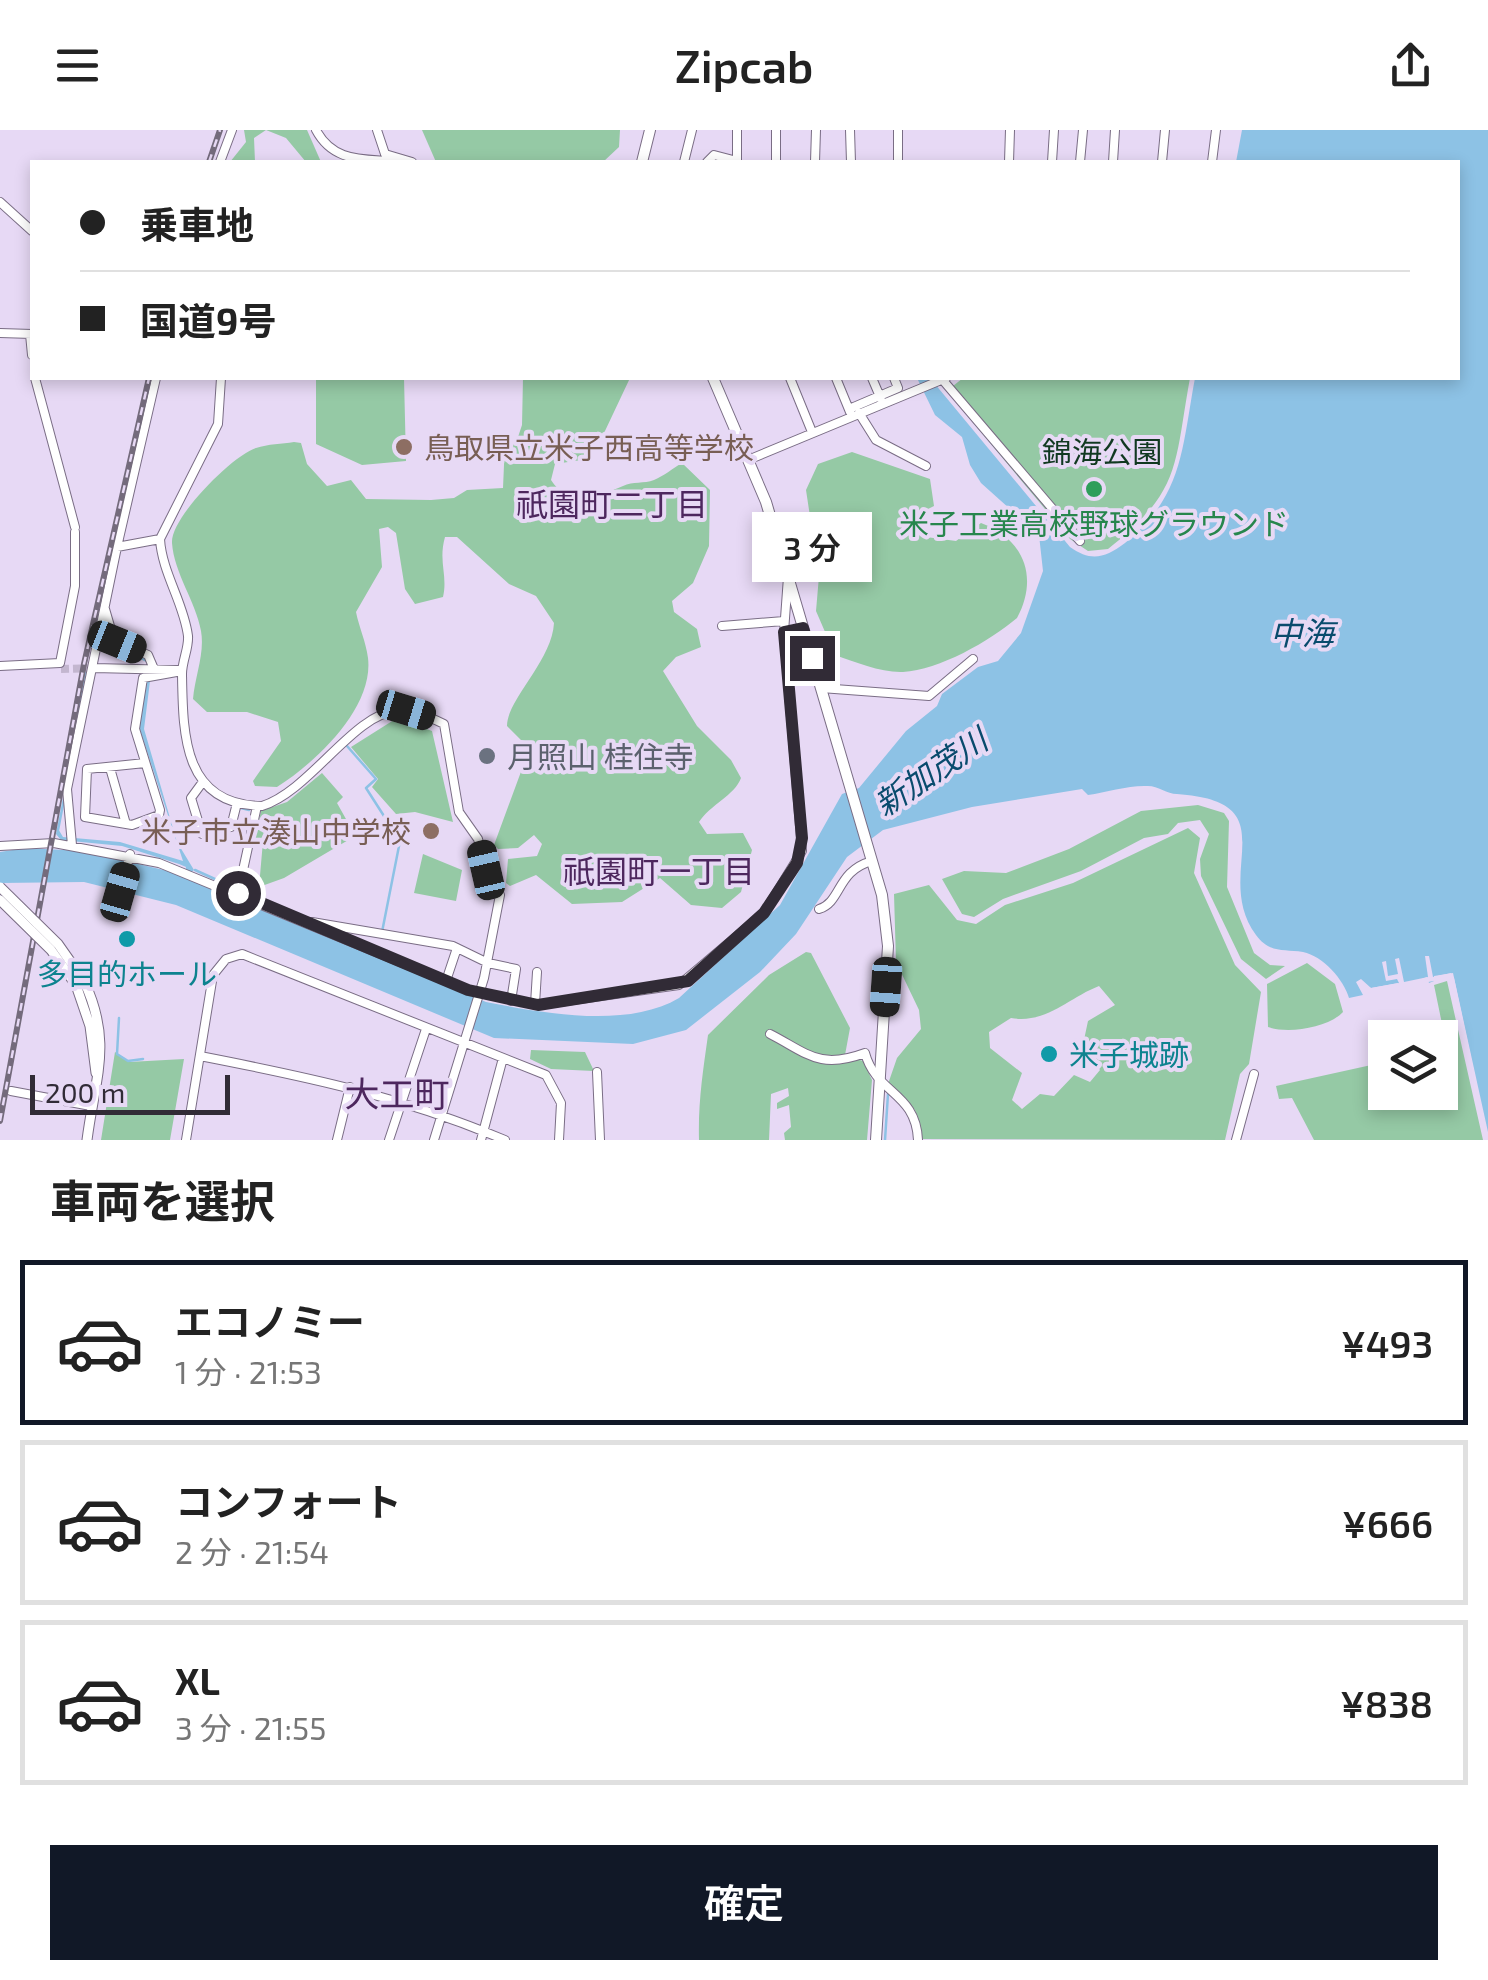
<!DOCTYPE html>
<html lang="ja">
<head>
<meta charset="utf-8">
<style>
  :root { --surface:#fff; --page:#f6f6f6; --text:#222; --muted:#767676; --line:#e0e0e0; --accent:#111827 }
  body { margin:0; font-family:"Exo 2","Noto Sans JP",sans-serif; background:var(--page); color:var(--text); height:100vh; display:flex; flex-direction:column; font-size:38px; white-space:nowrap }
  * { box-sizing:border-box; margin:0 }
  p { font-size:32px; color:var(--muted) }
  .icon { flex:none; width:55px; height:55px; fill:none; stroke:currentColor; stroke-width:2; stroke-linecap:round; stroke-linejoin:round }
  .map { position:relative; height:1010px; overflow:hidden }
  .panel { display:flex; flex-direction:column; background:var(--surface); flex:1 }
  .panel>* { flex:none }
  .banner { position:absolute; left:30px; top:30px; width:1430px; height:220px; border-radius:0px; box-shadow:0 5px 15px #0003; display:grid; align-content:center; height:220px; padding:0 50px; background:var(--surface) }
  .controls { position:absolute; left:1368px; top:890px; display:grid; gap:20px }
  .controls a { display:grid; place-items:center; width:90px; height:90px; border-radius:0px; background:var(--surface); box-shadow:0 5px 15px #0003; font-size:50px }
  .scale { position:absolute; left:30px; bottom:25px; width:200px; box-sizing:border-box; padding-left:10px; border:5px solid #312b36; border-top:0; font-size:28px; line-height:35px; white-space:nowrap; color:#312b36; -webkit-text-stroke:8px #e7d9f5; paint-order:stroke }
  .end { position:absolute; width:45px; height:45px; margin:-22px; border:12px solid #312b36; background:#fff; box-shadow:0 0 0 5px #fff }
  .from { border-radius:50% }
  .bubble { position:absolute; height:70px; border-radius:0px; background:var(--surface); box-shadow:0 5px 15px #0003; font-size:32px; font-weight:600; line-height:70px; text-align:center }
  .car { position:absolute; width:30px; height:60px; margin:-30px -15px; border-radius:12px; box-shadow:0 0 8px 2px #0007; background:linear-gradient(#222 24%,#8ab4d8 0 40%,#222 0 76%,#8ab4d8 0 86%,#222 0) }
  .banner b { display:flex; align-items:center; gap:35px; height:95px; font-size:38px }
  .banner b+b { border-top:2px solid var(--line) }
  .banner i { width:25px; height:25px; background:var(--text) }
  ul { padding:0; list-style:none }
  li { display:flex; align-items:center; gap:30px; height:165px; margin:0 20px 15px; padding:0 30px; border:5px solid var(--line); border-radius:0px }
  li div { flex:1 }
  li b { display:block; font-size:38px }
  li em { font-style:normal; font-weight:600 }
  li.current { border-color:var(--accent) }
  li>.icon { width:90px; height:90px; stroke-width:1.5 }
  h2 { padding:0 50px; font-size:45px; line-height:120px }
  .action { display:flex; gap:20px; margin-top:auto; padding:20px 50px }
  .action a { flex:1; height:115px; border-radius:0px; background:var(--accent); color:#fff; font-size:40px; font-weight:600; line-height:115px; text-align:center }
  header { display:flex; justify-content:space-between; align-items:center; height:130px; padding:0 50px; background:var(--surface); font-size:45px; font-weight:600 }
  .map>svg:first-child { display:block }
  .green { fill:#95c9a5; fill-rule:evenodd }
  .water { fill:#8dc2e5 }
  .pier { fill:#e7d9f5 }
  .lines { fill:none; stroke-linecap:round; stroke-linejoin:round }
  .stream { stroke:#8dc2e5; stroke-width:2.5 }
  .minor-tunnel { stroke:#c3b6cf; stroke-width:8; stroke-dasharray:8 4; stroke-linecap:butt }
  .minor-casing { stroke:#7a6d85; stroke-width:10 }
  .major-casing { stroke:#7a6d85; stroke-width:11 }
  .highway-casing { stroke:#7a6d85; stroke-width:12 }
  .minor { stroke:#fff; stroke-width:8 }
  .major { stroke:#fff; stroke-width:9 }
  .highway { stroke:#fff; stroke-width:10 }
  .rail-casing { stroke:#746b7c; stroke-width:6 }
  .rail { stroke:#e7d9f5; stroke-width:2.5; stroke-dasharray:8; stroke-linecap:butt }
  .major-bridge-casing { stroke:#7a6d85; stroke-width:11; stroke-linecap:butt }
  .major-bridge { stroke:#fff; stroke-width:9 }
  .route { stroke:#312b36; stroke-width:12 }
  .education-dot { fill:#8d6e63; stroke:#e7d9f5; stroke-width:4 }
  .leisure-dot { fill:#2e9e5b; stroke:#e7d9f5; stroke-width:4 }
  .worship-dot { fill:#6b7280; stroke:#e7d9f5; stroke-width:4 }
  .culture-dot { fill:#0f9aa8; stroke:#e7d9f5; stroke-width:4 }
  .labels { text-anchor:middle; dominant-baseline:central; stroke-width:8; stroke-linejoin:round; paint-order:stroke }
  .education-label { font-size:30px; fill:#785e54; stroke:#e7d9f5; text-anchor:start }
  .park-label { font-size:30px; fill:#113921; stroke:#e7d9f5 }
  .leisure-label { font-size:30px; fill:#27864d; stroke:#e7d9f5 }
  .worship-label { font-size:30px; fill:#5b616d; stroke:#e7d9f5; text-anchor:start }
  .culture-label { font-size:30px; fill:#0d838f; stroke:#e7d9f5 }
  .neighbourhood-label { font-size:32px; fill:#4d275e; stroke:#e7d9f5 }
  .water-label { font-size:32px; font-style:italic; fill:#094b6d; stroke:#e7d9f5 }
  .quarter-label { font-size:35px; fill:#4d275e; stroke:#e7d9f5 }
</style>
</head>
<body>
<header><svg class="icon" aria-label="menu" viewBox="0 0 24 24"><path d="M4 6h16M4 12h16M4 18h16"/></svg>Zipcab<svg class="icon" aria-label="share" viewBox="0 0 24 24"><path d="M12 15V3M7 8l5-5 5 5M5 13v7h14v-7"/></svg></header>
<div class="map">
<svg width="1488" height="1010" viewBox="0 0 1488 1010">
  <rect width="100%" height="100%" fill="#e7d9f5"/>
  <!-- green -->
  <path class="green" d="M244,0H307L321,32H306L286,8L266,0L254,8L255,32H230L246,12Z
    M422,0H620L619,17L603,32H436Z
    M316,248H404L406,331L362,335L316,314Z
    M523,248H630L596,320L581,330L555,334L551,350C569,379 600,366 623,356C633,351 644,354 654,350C664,346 673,338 682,333L710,360L709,416L693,453L672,471L674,482L697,499L701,517L676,527L663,541L697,596L731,630L741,648C735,665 710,675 699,692L707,704L743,703L752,720L741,762L722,778L691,775L660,748L622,772L572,774L536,745L510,756L506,753L508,729L537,726L542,714L534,705L518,718L498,719L494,715L522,639L541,637L548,626L542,615L521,610L507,596C507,569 552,531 554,493L536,466L509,454L457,407H445C438,432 448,445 443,467L415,474L405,459L396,403L388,397L379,399L382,437L356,482C359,497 366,512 368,528C374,578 315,633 277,657L255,656L253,651L281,611L278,592L247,582H207L193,569C195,546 205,523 201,501C196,472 174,443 172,413C170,388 233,325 256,318C268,314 282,314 294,312L301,313L307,334L327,356L351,350L366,369L431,370L454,368L467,360L503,358L505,312L517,310L522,295Z
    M963,248H1190C1174,335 1182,361 1108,419L1088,421L1070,409L955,271L947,259L1076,412L1081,406L953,256Z
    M852,322L930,349L934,376L920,383L916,393L926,407L956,411L981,393C1024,409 1039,447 1017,488C990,511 939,540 903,542C882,543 855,532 835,525L816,481L819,446L806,360L818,334Z
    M397,588L432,601L453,692L415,682L396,684L372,657L378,649L351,617Z
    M322,643L343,667L337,673L351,698L350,709L284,748L259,757L263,711L255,709L261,681L287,672Z
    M1198,675L1224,683L1229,691L1227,757L1254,823L1270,835L1285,836L1266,849L1241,829L1201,746L1200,729L1209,704L1200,690L1178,693L1168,704L1144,708L1081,741L1003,769L974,787L962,784L942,749L964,741L1006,743L1069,719L1141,681Z
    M1188,698L1200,708L1194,743L1235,835L1261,862L1249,934L1240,944L1225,1010L921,1009L915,980L888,954L897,928L921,899L919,880L896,832L894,764L929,755L957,790L976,794L1005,775L1073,753ZM1099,856L1115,875L1088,891L1081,924L1090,926L1100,940L1090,952L1074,945L1054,966L1040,964L1022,979L1012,970L1022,943L990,918L989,902L1011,888C1047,894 1068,868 1099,856Z
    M423,724L462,740L456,771L414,763Z
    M806,822L811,823L850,898L845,925L863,931L872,950L867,1010H785L784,1003L791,997L789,975L777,979V973L789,966L788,958L771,964L769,1010H699C698,972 703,941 708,905L769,845Z
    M1307,833L1335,854L1343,882C1328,898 1288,904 1268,897L1267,854Z
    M1447,851L1483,1010H1314L1292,968L1279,969L1276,956L1385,932V962H1440V920L1447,918L1434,855Z
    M531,920L585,922L594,941L551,939L530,929Z
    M115,922L129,932L184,929L170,1010H101Z"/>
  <!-- water -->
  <path class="water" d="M1242,0H1488V1002L1453,843L1434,846V851L1429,853L1427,847L1400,857L1398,853L1371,858L1361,849L1356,852L1363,865L1349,868C1344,850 1323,826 1303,822C1284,819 1270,824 1256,805C1210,742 1292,672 1177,664C1167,664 1158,656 1148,656C1129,655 1107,662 1088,665L1082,659L972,677L883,700L847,727L796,804L760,842L686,900L633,914L494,908L176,775L84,752L0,753V722L25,718L83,721L185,745L186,737L179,734L122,716L61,710L56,704L57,697L63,707L120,712L183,731L139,597L148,533L111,514L99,479L115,513L148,527L152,535L144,599L177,712L194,740L188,745L486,872C543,883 627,899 679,868L780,775L842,664L859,658L906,601L937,576L942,564L978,537L998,531L1021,503L1043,441L1039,405L981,353L970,335L962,307L935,285L917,248L905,250L930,248L1070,417C1091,432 1105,428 1125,413C1184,366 1182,316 1195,248H1458V32H1236Z"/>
  <!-- pier -->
  <path class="pier" d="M1425,826H1429L1433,847L1451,843L1454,848L1488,1007L1449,848L1371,863L1364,855L1371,858L1399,853L1397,849L1386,851L1382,832L1386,831L1388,846L1398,844L1395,829L1399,828L1404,852L1428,847Z"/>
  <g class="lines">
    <!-- stream -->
    <path class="stream" d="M347,616L376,649L366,658L400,711L382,802
      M71,622L86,543
      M241,678L249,680
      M58,700L64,669
      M195,740L237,759
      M119,888L117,924L128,931L143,929
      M885,1010L888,964"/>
    <!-- minor-tunnel -->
    <path class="minor-tunnel" d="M61,539L94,538"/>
    <defs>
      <path id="minor" d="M316,0C334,34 365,28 399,32
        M377,0L385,24L412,32
        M737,0V32
        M850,0L851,32
        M220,32L232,0
        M684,32L692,0
        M707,32L714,25L737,31
        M776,32V0
        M815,32L816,0
        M898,32V0
        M1009,32L1010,0
        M1052,32L1054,0
        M1080,32L1083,0
        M1113,32L1115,0
        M1162,32L1165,0
        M1212,32L1216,0
        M0,72L32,101
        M0,203L32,204
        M30,204L32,225
        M35,248L75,397
        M156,248L117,417L160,409
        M221,248L218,294L160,409C162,443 184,473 188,506C189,518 182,531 182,544C183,605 183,675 262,676C310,661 353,584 398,580C413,579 432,588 444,594L459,682L478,709L486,739L500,765L484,848L434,1010
        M790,248L812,302
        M836,248L850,282
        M872,248L881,269
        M941,248L1080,411
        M849,279L898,258L894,248
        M859,283L876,310L926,336
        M748,330L946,248
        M788,447L784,502L803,498
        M105,479L114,510L148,525L154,539
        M722,496L784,491
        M0,536L60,533L75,456V402
        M94,538L178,540
        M821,558L929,566L973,529
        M145,633L87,639L85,687L132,695L159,685L160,680L135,599L143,548L182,541
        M110,638L126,694
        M202,653L191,668L202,704L231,697L237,673
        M72,715L67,659L117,417
        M0,716L54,713L159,733L468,860L538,875L679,855L764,783L802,721L784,502
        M120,762L130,724
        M238,763L257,676
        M819,779C842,772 836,741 872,731
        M312,792L453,816L488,833L516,839L511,871
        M446,851L457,818
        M535,874L537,842
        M770,904C807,923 819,940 865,923C876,964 916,962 918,1010
        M200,926C308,947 403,967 505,1010
        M597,942L600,1010
        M11,961L91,976
        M186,1010L213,845L226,829L242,824L546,945L561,973L559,1010
        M337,1010L350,957
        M389,1010L426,899
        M481,1010L503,928
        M1236,1010L1254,944"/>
      <path id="major" d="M84,851C113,913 95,947 87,1010
        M76,855L90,896L96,943"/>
      <path id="highway" d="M642,32L650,0
        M713,248L766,372L882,765L888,816L876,1010"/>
    </defs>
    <!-- minor casing -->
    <use href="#minor" class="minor-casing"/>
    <!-- major casing -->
    <use href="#major" class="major-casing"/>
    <!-- highway casing -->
    <use href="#highway" class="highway-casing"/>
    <!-- minor -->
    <use href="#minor" class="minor"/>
    <!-- major -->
    <use href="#major" class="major"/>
    <!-- highway -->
    <use href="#highway" class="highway"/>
    <defs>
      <path id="rail" d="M209,32L220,0
        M0,991L84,534L149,248"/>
    </defs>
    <!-- rail casing -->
    <use href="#rail" class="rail-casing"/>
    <!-- rail -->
    <use href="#rail" class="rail"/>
    <defs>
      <path id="major-bridge" d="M0,757L58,814L84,851
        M0,770L51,820L76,855"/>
    </defs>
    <!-- major-bridge casing -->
    <use href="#major-bridge" class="major-bridge-casing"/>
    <!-- major-bridge -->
    <use href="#major-bridge" class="major-bridge"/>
  </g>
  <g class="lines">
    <!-- route -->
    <path class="route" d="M238,763L468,860L538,875L688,851L764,783L797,733L802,708L784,502L803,498L812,528"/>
  </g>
  <!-- markers -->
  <g class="education-dot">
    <circle cx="404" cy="317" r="10"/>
    <circle cx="431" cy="701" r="10"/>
  </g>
  <circle class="leisure-dot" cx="1094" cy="359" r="10"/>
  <circle class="worship-dot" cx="487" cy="626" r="10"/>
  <g class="culture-dot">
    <circle cx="127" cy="809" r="10"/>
    <circle cx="1049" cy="924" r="10"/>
  </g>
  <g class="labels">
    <!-- education labels -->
    <g class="education-label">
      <text x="424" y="317">鳥取県立米子西高等学校</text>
      <text x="411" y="701" text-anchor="end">米子市立湊山中学校</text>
    </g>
    <!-- park labels -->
    <g class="park-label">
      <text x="1102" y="321">錦海公園</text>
    </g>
    <!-- leisure labels -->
    <g class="leisure-label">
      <text x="1094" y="393">米子工業高校野球グラウンド</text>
    </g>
    <!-- worship labels -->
    <g class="worship-label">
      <text x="507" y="626">月照山 桂住寺</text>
    </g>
    <!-- culture labels -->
    <g class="culture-label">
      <text x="127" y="843">多目的ホール</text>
      <text x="1069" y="924" text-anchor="start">米子城跡</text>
    </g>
    <!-- neighbourhood labels -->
    <g class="neighbourhood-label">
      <text x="612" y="373">祇園町二丁目</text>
      <text x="659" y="740">祇園町一丁目</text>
    </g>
    <!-- water labels -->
    <g class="water-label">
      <text x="1302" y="502">中海</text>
      <text transform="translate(930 641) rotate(-34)">新加茂川</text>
    </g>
    <!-- quarter labels -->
    <g class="quarter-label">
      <text x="397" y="963">大工町</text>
    </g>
  </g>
</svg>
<div class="controls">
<a><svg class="icon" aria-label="layers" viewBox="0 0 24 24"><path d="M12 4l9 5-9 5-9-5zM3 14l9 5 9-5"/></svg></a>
</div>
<div class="scale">200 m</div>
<i class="end from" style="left:238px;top:763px"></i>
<i class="end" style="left:812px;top:528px"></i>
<div class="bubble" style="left:752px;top:382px;width:120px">3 分</div>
<i class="car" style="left:117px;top:512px;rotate:112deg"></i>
<i class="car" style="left:406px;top:580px;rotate:107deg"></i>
<i class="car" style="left:486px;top:740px;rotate:347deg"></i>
<i class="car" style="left:120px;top:762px;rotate:16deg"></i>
<i class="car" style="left:886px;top:857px;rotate:184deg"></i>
<div class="banner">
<b><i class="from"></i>乗車地</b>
<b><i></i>国道9号</b>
</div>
</div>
<section class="panel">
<h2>車両を選択</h2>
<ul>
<li class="current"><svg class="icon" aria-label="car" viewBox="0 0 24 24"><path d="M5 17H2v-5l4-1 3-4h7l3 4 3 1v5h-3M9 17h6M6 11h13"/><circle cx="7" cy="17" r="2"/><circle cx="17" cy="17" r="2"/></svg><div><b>エコノミー</b><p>1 分 · 21:53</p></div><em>¥493</em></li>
<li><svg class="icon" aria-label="car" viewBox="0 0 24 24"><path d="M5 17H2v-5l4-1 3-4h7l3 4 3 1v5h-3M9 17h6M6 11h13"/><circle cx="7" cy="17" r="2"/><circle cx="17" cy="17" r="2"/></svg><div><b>コンフォート</b><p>2 分 · 21:54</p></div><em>¥666</em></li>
<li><svg class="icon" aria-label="car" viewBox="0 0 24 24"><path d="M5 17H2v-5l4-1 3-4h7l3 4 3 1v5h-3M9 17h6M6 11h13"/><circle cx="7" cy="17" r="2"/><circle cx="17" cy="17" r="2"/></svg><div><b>XL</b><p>3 分 · 21:55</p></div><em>¥838</em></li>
</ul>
<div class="action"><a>確定</a></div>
</section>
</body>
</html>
